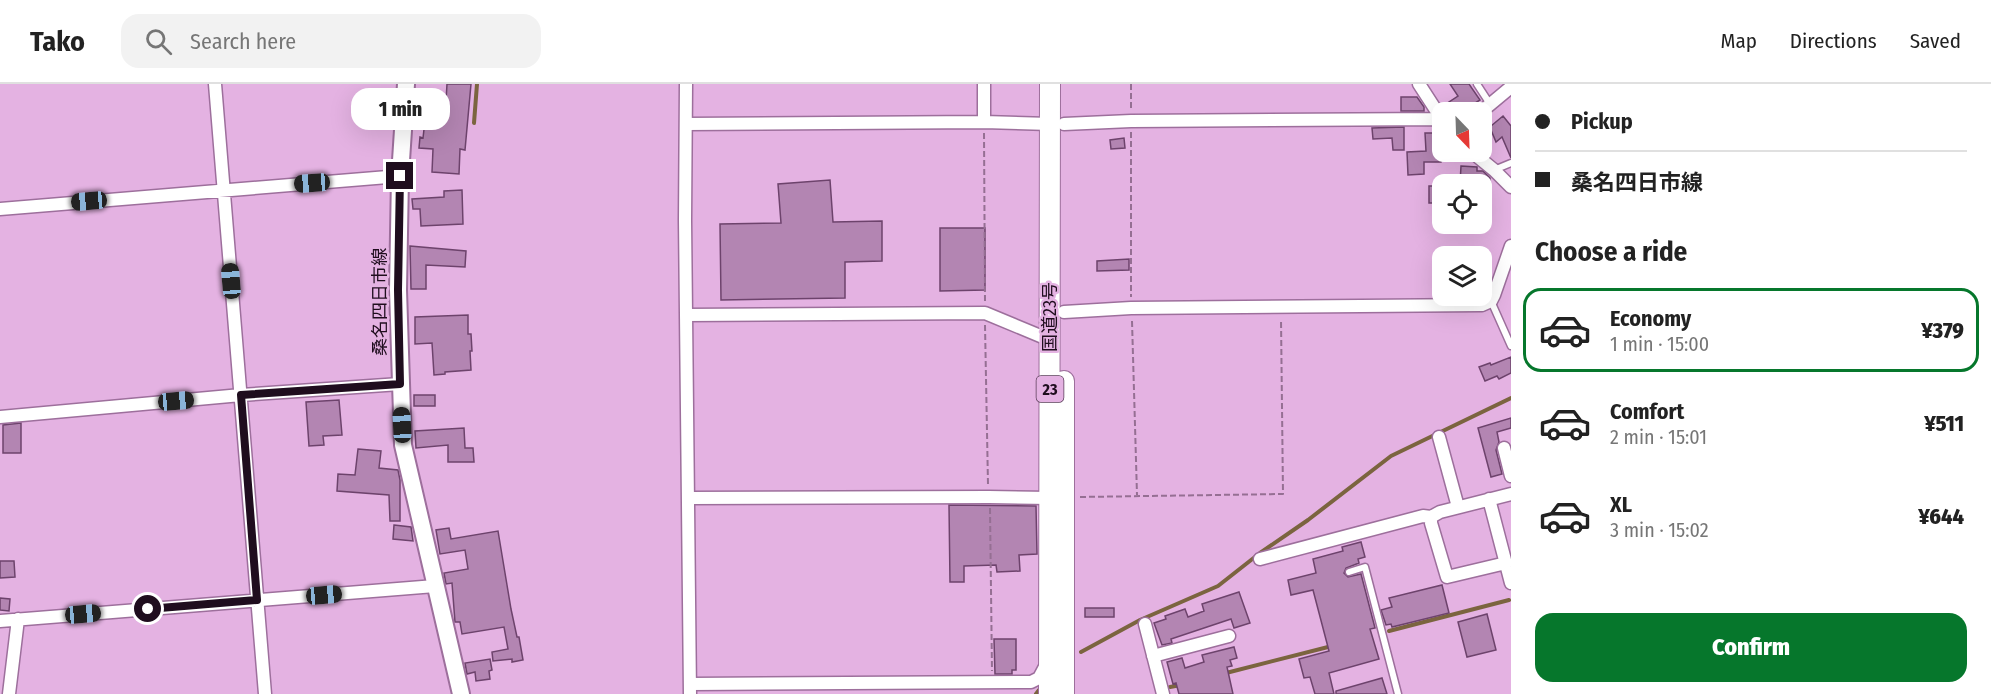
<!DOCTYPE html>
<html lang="en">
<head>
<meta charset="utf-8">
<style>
  :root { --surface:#fff; --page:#f2f2f2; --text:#222; --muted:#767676; --line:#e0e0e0; --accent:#06772c }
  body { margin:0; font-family:"Fira Sans Condensed","Noto Sans JP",sans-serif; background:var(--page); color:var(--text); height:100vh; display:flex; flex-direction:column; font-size:22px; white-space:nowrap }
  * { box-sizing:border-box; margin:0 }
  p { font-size:20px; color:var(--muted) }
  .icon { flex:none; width:33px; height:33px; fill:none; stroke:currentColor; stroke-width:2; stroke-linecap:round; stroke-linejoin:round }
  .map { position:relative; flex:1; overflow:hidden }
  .sheet { display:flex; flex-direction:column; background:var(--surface); width:480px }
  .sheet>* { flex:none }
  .banner { display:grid; align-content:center; height:132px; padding:0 24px; background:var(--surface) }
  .needle { width:39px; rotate:157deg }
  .tools { position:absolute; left:1432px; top:18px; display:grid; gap:12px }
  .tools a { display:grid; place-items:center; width:60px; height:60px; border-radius:12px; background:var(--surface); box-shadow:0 6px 24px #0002; font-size:30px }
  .end { position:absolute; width:27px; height:27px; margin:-14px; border:8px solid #1f0d1e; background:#fff; box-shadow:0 0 0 3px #fff }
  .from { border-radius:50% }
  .bubble { position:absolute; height:42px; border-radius:18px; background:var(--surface); box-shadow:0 6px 24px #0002; font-size:20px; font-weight:800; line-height:42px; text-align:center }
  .car { position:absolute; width:18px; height:36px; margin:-18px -9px; border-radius:8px; box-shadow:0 0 4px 2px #0007; background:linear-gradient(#222 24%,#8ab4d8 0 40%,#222 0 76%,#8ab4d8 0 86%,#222 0) }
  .banner b { display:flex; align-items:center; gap:21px; height:57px; font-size:22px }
  .banner b+b { border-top:2px solid var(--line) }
  .banner i { width:15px; height:15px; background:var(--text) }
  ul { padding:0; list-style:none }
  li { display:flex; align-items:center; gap:18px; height:84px; margin:0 12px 9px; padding:0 12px; border:3px solid transparent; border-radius:18px }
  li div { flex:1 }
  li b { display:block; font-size:22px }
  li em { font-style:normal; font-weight:800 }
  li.active { border-color:var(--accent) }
  li>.icon { width:54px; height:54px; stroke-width:1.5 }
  h2 { padding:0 24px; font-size:27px; line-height:72px }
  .primary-button { display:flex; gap:12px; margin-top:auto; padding:12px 24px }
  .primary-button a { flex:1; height:69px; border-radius:18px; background:var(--accent); color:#fff; font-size:24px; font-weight:800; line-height:69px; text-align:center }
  header { display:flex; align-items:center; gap:36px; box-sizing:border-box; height:84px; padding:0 30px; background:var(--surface); border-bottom:2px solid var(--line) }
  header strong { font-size:28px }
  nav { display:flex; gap:33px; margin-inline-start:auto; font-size:21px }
  .search { width:420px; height:54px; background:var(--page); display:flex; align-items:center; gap:15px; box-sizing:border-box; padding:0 21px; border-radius:18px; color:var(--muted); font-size:22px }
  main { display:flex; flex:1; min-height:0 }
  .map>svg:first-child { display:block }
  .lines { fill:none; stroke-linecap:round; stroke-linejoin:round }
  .stream { stroke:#7b643f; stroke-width:4 }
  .building { fill:#b385b2; stroke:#6d436c; stroke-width:1.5 }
  .service-casing { stroke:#9d6f9c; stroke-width:9 }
  .minor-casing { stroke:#9d6f9c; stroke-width:15 }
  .secondary-casing { stroke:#9d6f9c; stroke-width:20 }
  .trunk-casing { stroke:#9d6f9c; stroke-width:22 }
  .path { stroke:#956f93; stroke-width:2; stroke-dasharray:6 3; stroke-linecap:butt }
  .service { stroke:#fff; stroke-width:6 }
  .minor { stroke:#fff; stroke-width:12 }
  .secondary { stroke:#fff; stroke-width:16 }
  .trunk { stroke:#fff; stroke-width:20 }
  .route { stroke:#1f0d1e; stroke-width:8 }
  .labels { text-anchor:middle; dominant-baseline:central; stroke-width:5; stroke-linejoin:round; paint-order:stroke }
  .shield { fill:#e4b2e2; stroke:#5a3e59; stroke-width:1.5 }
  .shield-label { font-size:16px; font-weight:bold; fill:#1f0d1e }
  .street-label { font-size:18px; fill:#1f0d1e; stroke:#e4b2e2 }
</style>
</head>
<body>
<header>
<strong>Tako</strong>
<div class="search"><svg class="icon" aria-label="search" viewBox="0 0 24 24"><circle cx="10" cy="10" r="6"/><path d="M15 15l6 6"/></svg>Search here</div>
<nav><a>Map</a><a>Directions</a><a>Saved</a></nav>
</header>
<main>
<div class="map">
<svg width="1511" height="610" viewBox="0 0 1511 610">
  <rect width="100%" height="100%" fill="#e4b2e2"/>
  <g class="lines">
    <!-- stream -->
    <path class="stream" d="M474,39L477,0
      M1389,547L1509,516
      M1081,568L1140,536L1218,502L1260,469L1308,436L1391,372L1511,314
      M1226,589L1332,562
      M1170,603L1181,601
      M1036,610L1039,606"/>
  </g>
  <!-- building -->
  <path class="building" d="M447,0H471L465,66L460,65L459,90L432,88L433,65L419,64L420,53L423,54L426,28L415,27L416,15L446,17Z
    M1450,0H1469L1480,16L1461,28H1448L1443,22L1458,12Z
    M1401,13H1417L1424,23V27H1401Z
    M1503,32L1511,42V74L1502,53L1496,58L1491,46V42Z
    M1404,43V66H1393L1392,54L1373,55L1372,44Z
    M1425,49H1443L1441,78H1424V90L1408,91L1407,68L1426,67Z
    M1124,54L1125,64L1111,65L1110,56Z
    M1461,82L1477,83V87H1483L1490,94V100H1460Z
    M830,96L833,138L882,137V177L845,178V214L721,216L720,140L781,139L778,100Z
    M1429,102H1443V119H1429Z
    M462,106L463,140L421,142L420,125H413L412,115L444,113V107Z
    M940,144H985V206L940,207Z
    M410,162L466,167L465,183L426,181V205H411Z
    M1129,175V186L1097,187V177Z
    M468,231V250H471L472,267H470L471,286L445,288V290L434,291L432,259L415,260V233Z
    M1511,273V289L1499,295L1497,292L1485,297L1479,283L1490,279L1491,281Z
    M414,311H435V322H414Z
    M339,316L342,351L323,352L324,361L309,362L306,318Z
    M1511,334V344L1497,348L1499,358L1496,366L1502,390L1491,393L1478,344Z
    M21,339V369H3V341Z
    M464,344L465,364H473L474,378H448V361L416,364L415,347Z
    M358,365L381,367L379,384L398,386L400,396V437H390L389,411L337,407L338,390L355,391Z
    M949,421L1036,422L1037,470L1019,471L1020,487L997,488L996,481L964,482V498H950Z
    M394,441L411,443L413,457L393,455Z
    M449,444L451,455L498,447L511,525L517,553H519L523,576L512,578V575L493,577L492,568L508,565L504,543L462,550L460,538H455L452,499L446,500L444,489L468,485L465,466L440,470L436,446Z
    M1361,458L1365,473L1358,475L1359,479L1346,484L1344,489L1348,493L1361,490L1375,544L1370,545L1379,575L1329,589L1334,610H1315L1310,593L1304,594L1299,575L1329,567L1313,506L1291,511L1288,496L1316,489L1313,475L1343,467L1342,463Z
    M0,477H14L15,493L0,494Z
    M1442,501L1449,529L1392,543L1391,540L1386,541L1381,526L1392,523L1389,514Z
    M1239,508L1250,539L1234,544L1231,535L1171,555L1172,559L1162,561L1154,539L1166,535L1165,532L1185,525L1188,533L1204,527L1202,520Z
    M0,514L10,515L9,527L0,526Z
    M1085,524H1114V533H1085Z
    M1487,530L1496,566L1467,573L1458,538Z
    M994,555H1016V586H1012V590H995Z
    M1234,563L1237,574L1230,576L1232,582L1227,583L1233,610H1179L1176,599L1173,600L1167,578L1182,574L1185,584L1204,578L1202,571Z
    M490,575L492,586L489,587L490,595L476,597L475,588L467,590L465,579Z
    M1382,594L1387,610H1336V607Z"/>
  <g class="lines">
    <defs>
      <path id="service" d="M1477,0L1490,20
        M1494,86L1511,79
        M1491,217L1511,262
        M1349,488L1365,483L1398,610"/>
      <path id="minor" d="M215,0L265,610
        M686,0L685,136L690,610
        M1419,0L1443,37
        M1481,28L1511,3
        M984,38V0
        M686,40L984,38L1050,40
        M1064,40L1131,37L1441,35
        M1472,68L1494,86L1511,103
        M0,125L400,92
        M1064,228L1131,224L1482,221L1491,217L1494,211L1511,162
        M686,231L985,229L1050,256
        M0,333L241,311L400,300
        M1439,353L1458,423
        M1504,364L1511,392
        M689,414L989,413L1050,414
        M1489,415L1511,499
        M1431,433V439L1447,493L1506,479
        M1260,475L1423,432L1431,433L1440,428L1511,410
        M0,537L435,502
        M1145,540L1163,610
        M1153,572L1229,552
        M691,600L1031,598L1039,594L1047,579
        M9,610L18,535"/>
      <path id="secondary" d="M406,0L400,92L398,206L403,361L461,610"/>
      <path id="trunk" d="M1064,297V610
        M1049,610L1050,0"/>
    </defs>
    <!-- service casing -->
    <use href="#service" class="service-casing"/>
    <!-- minor casing -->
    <use href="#minor" class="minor-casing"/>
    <!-- secondary casing -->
    <use href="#secondary" class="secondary-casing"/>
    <!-- trunk casing -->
    <use href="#trunk" class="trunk-casing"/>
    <!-- path -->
    <path class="path" d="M1131,0V24
      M1131,48V213
      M984,49L985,218
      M1132,237L1137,411
      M985,241L988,401
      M1080,413L1283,410L1281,235
      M990,424L992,587"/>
    <!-- service -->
    <use href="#service" class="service"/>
    <!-- minor -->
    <use href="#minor" class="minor"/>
    <!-- secondary -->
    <use href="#secondary" class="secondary"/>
    <!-- trunk -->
    <use href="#trunk" class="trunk"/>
  </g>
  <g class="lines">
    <!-- route -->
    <path class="route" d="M148,525L257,516L241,311L400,300L398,206L400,92"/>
  </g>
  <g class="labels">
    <!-- shield labels -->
    <rect class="shield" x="1036.5" y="292" width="27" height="26" rx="4.5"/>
    <g class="shield-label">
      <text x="1050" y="305">23</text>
    </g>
    <!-- street labels -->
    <g class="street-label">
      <text transform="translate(380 218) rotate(-90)">桑名四日市線</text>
      <text transform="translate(1050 233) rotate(-90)">国道23号</text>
    </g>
  </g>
</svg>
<div class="tools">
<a><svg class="needle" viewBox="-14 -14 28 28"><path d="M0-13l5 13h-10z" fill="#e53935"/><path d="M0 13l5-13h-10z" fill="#767676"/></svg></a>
<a><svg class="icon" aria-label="locate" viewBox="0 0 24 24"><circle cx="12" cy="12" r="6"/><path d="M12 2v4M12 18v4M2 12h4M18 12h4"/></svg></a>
<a><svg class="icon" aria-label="layers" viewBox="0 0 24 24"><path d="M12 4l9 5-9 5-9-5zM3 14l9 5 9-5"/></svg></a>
</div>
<i class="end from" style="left:148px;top:525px"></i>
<i class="end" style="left:400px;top:92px"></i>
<div class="bubble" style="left:351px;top:4px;width:99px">1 min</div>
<i class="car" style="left:312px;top:99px;rotate:266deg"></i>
<i class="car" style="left:89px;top:117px;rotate:265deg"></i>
<i class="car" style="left:231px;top:197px;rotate:355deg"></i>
<i class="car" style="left:176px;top:317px;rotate:85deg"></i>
<i class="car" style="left:402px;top:341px;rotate:357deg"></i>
<i class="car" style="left:324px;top:511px;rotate:85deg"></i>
<i class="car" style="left:83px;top:530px;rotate:85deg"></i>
</div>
<section class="sheet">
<div class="banner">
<b><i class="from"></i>Pickup</b>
<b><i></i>桑名四日市線</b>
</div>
<h2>Choose a ride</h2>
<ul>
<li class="active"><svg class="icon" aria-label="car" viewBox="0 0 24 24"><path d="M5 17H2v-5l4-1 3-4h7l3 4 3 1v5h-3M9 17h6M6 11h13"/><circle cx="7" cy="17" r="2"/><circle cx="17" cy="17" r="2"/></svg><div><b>Economy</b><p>1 min · 15:00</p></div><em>¥379</em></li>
<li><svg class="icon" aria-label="car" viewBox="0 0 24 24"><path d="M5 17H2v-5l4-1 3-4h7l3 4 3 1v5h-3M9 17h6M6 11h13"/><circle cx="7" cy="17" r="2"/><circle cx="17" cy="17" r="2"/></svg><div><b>Comfort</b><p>2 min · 15:01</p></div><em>¥511</em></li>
<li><svg class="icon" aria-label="car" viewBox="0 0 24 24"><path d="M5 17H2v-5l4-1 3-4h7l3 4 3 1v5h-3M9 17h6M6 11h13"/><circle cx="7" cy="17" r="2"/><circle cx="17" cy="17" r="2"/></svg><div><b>XL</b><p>3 min · 15:02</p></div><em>¥644</em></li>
</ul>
<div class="primary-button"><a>Confirm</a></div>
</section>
</main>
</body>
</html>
